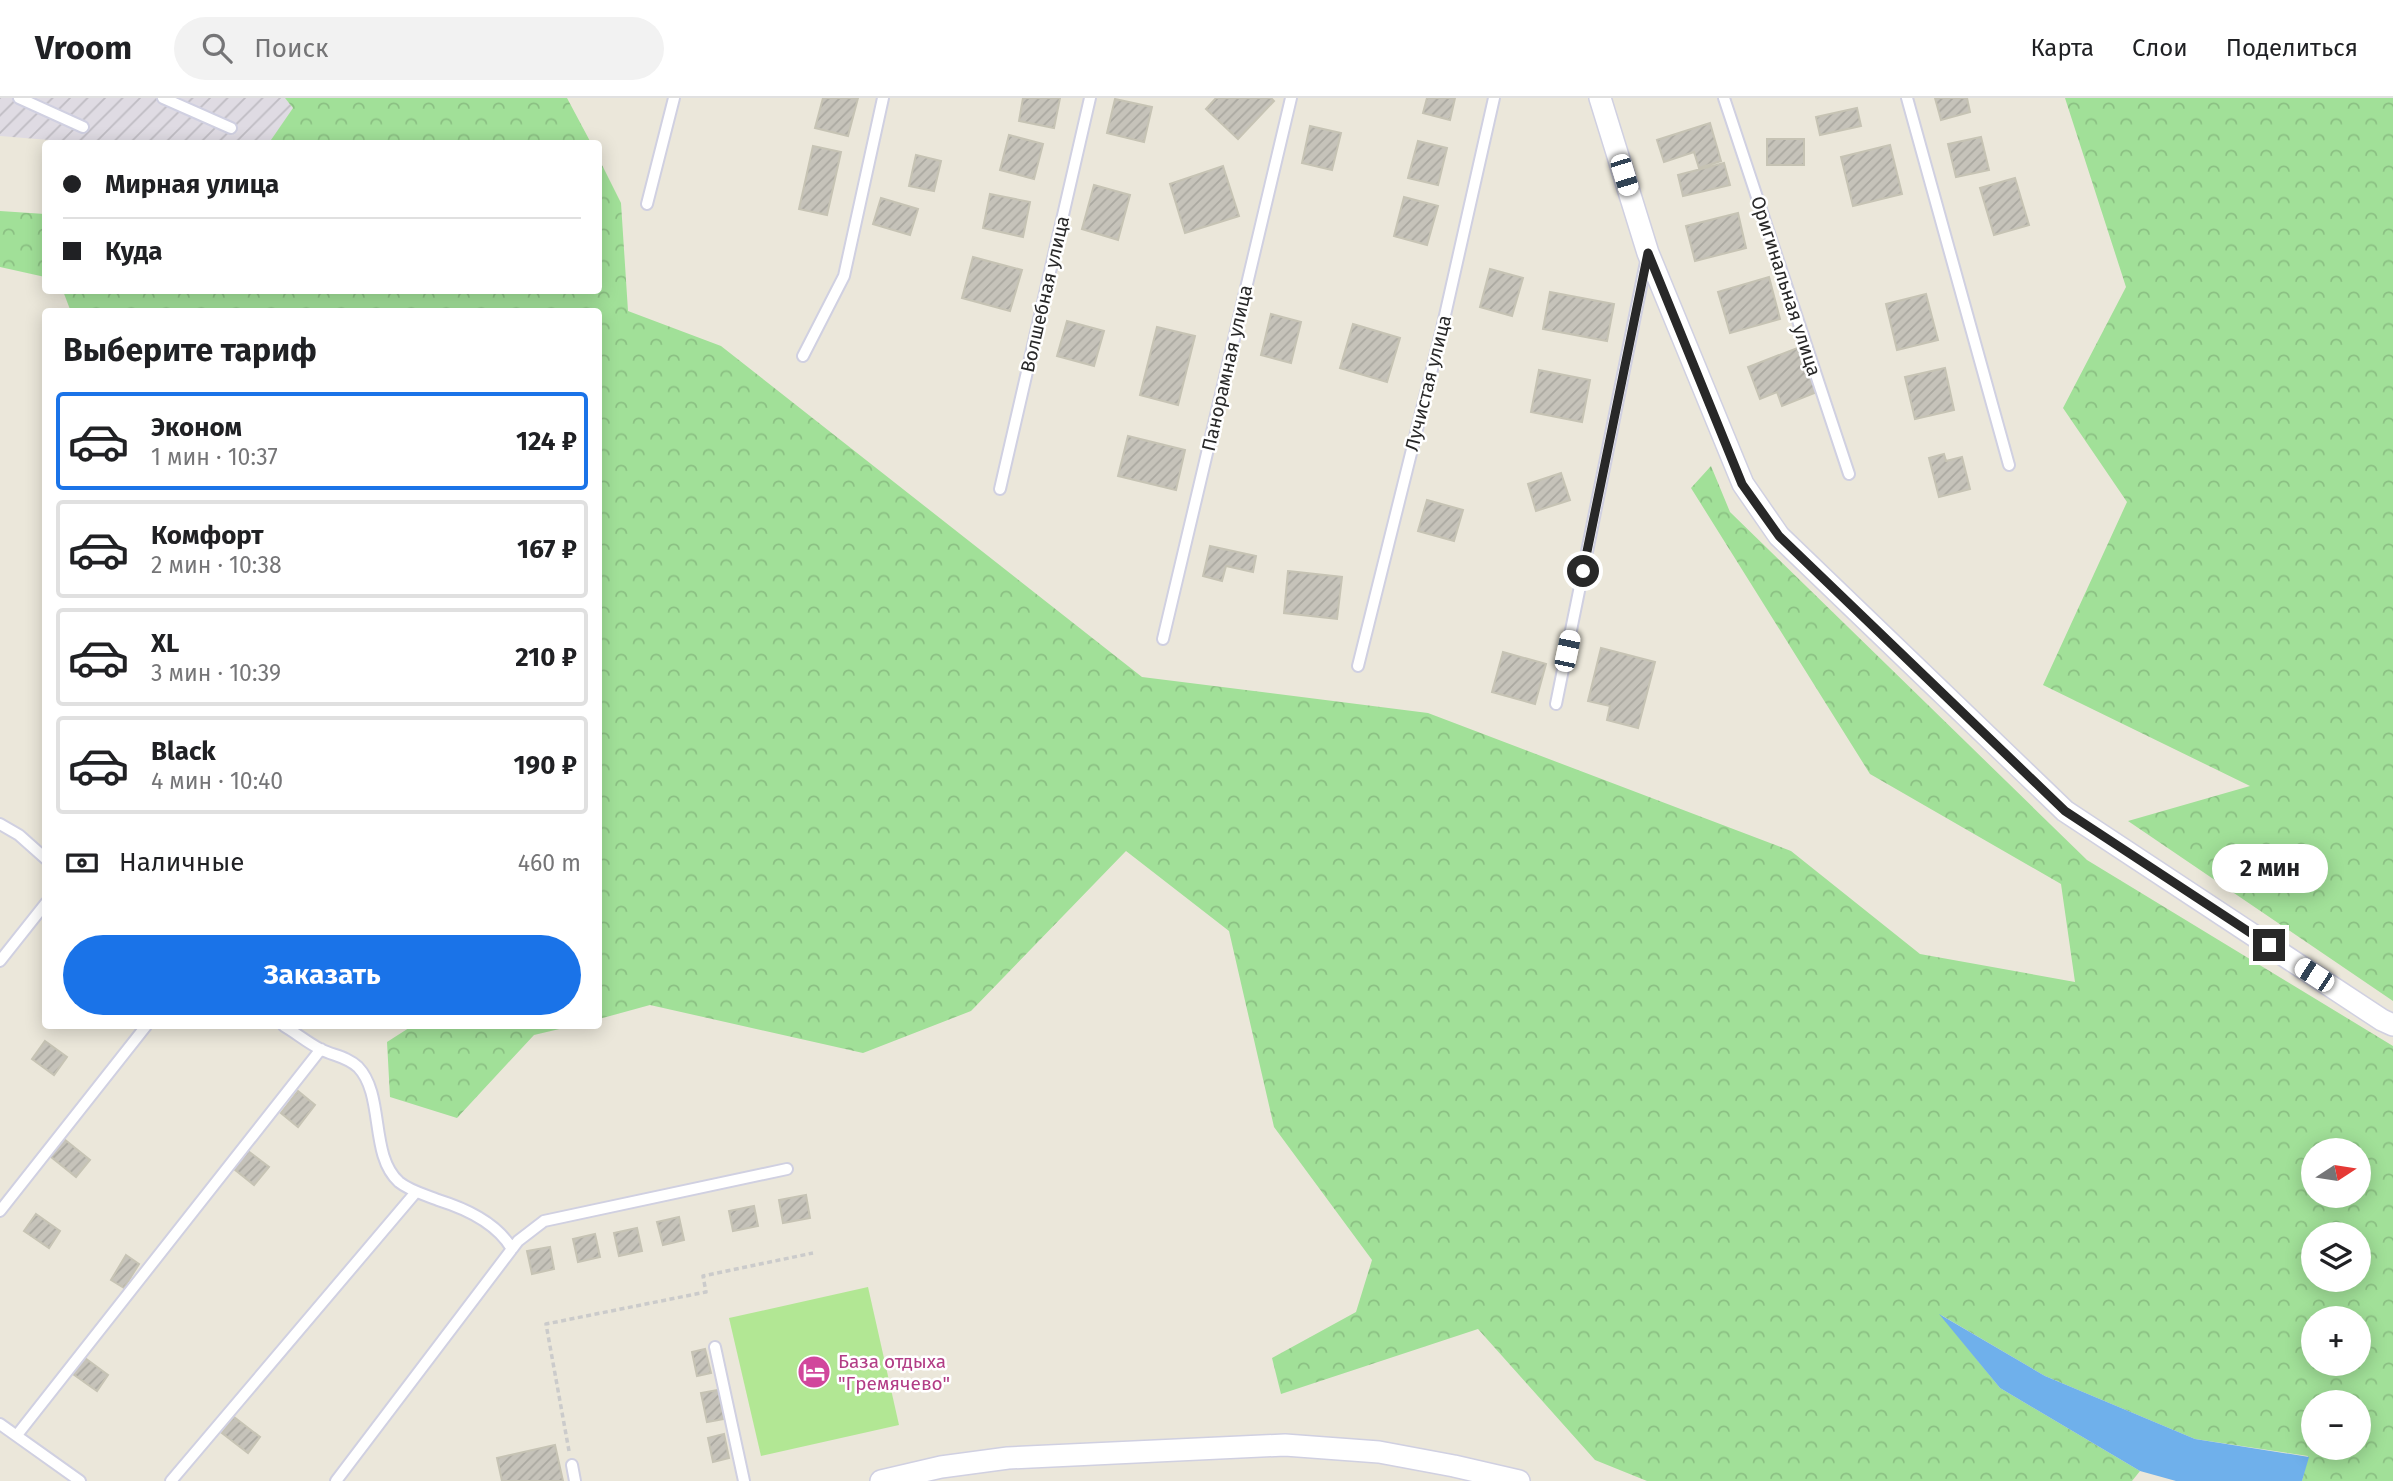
<!DOCTYPE html>
<html lang="ru">
<head>
<meta charset="utf-8">
<style>
  :root { --surface:#fff; --page:#f2f2f2; --text:#202124; --muted:#757577; --line:#e0e0e0; --accent:#1a73e8 }
  body { margin:0; font-family:"Fira Sans",sans-serif; background:var(--page); color:var(--text); height:100vh; display:flex; flex-direction:column; font-size:26px; white-space:nowrap }
  * { box-sizing:border-box; margin:0 }
  p { font-size:23px; color:var(--muted) }
  .icon { flex:none; width:38px; height:38px; fill:none; stroke:currentColor; stroke-width:2; stroke-linecap:round; stroke-linejoin:round }
  .map { position:relative; flex:1; overflow:hidden }
  .side { position:absolute; left:42px; top:210px; width:560px; height:721px; display:flex; flex-direction:column; background:var(--surface); border-radius:7px; box-shadow:0 4px 18px #0003 }
  .side>* { flex:none }
  .guide { position:absolute; left:42px; top:42px; width:560px; height:154px; border-radius:7px; box-shadow:0 4px 18px #0003; display:grid; align-content:center; height:154px; padding:0 21px; background:var(--surface) }
  .needle { width:46px; rotate:78deg }
  .controls { position:absolute; left:2301px; top:1040px; display:grid; gap:14px }
  .controls a { display:grid; place-items:center; width:70px; height:70px; border-radius:50%; background:var(--surface); box-shadow:0 4px 18px #0003; font-size:35px }
  .end { position:absolute; width:32px; height:32px; margin:-16px; border:9px solid #282828; background:#fff; box-shadow:0 0 0 4px #fff }
  .from { border-radius:50% }
  .bubble { position:absolute; height:49px; border-radius:24px; background:var(--surface); box-shadow:0 4px 18px #0003; font-size:23px; font-weight:700; line-height:49px; text-align:center }
  .car { position:absolute; width:21px; height:42px; margin:-21px -10px; border-radius:9px; box-shadow:0 0 5px 2px #0007; background:linear-gradient(#fff 24%,#345 0 40%,#fff 0 76%,#345 0 86%,#fff 0) }
  .guide b { display:flex; align-items:center; gap:24px; height:66px; font-size:26px }
  .guide b+b { border-top:2px solid var(--line) }
  .guide i { width:18px; height:18px; background:var(--text) }
  ul { padding:0; list-style:none }
  li { display:flex; align-items:center; gap:21px; height:98px; margin:0 14px 10px; padding:0 7px; border:4px solid var(--line); border-radius:7px }
  li div { flex:1 }
  li b { display:block; font-size:26px }
  li em { font-style:normal; font-weight:700 }
  li.current { border-color:var(--accent) }
  li>.icon { width:63px; height:63px; stroke-width:1.5 }
  h2 { padding:0 21px; font-size:32px; line-height:84px }
  .pay { display:flex; align-items:center; gap:18px; height:77px; padding:0 21px; font-size:26px }
  .pay p { margin-inline-start:auto }
  .cta { display:flex; gap:14px; margin-top:auto; padding:14px 21px }
  .cta a { flex:1; height:80px; border-radius:42px; background:var(--accent); color:#fff; font-size:28px; font-weight:700; line-height:80px; text-align:center }
  header { display:flex; align-items:center; gap:42px; box-sizing:border-box; height:98px; padding:0 35px; background:var(--surface); border-bottom:2px solid var(--line) }
  header strong { font-size:33px }
  nav { display:flex; gap:38px; margin-inline-start:auto; font-size:24px }
  .search { width:490px; height:63px; background:var(--page); display:flex; align-items:center; gap:18px; box-sizing:border-box; padding:0 24px; border-radius:38px; color:var(--muted); font-size:26px }
  .map>svg:first-child { display:block }
  .industrial { fill:url(#industrial-furrows) }
  .forest { fill:url(#forest-crowns); fill-rule:evenodd }
  .pitch { fill:#b2e794 }
  .water { fill:#6fb0eb }
  .building { fill:url(#building-hatch); stroke:#c6c3b4; stroke-width:2 }
  .lines { fill:none; stroke-linecap:round; stroke-linejoin:round }
  .service-casing { stroke:#d0d0e1; stroke-width:14 }
  .minor-casing { stroke:#d0d0e1; stroke-width:24 }
  .path { stroke:#cbcbcb; stroke-width:3.5; stroke-dasharray:5 3.5; stroke-linecap:butt }
  .service { stroke:#fff; stroke-width:10 }
  .minor { stroke:#fff; stroke-width:21 }
  .route { stroke:#282828; stroke-width:9 }
  .labels { text-anchor:middle; dominant-baseline:central; stroke-width:5; stroke-linejoin:round; paint-order:stroke }
  .street-label { font-size:19px; fill:#282828; stroke:#fff }
  .hotel-label { font-size:19px; fill:#b23c85; stroke:#fff; text-anchor:start }
</style>
</head>
<body>
<header>
<strong>Vroom</strong>
<div class="search"><svg class="icon" aria-label="search" viewBox="0 0 24 24"><circle cx="10" cy="10" r="6"/><path d="M15 15l6 6"/></svg>Поиск</div>
<nav><a>Карта</a><a>Слои</a><a>Поделиться</a></nav>
</header>
<div class="map">
<svg width="2393" height="1383" viewBox="0 0 2393 1383">
  <defs>
    <pattern id="industrial-furrows" width="10" height="10" patternUnits="userSpaceOnUse" patternTransform="scale(1.75)"><rect width="10" height="10" fill="#dfdbe3"/><path d="M-1 1l2-2M0 10L10 0M9 11l2-2" fill="none" stroke="#bfbcc3"/></pattern>
    <pattern id="forest-crowns" width="20" height="18" patternUnits="userSpaceOnUse" patternTransform="scale(1.75)"><rect width="20" height="18" fill="#a1e098"/><path d="M2 6a3 3 0 1 1 6 0M12 15a3 3 0 1 1 6 0" fill="none" stroke="#8bc083"/></pattern>
    <pattern id="building-hatch" width="6" height="6" patternUnits="userSpaceOnUse" patternTransform="scale(1.75)"><rect width="6" height="6" fill="#c6c3ba"/><path d="M-1 1l2-2M0 6l6-6M5 7l2-2" fill="none" stroke="#aaa8a0"/></pattern>
  </defs>
  <rect width="100%" height="100%" fill="#ebe7da"/>
  <!-- industrial -->
  <path class="industrial" d="M0,0H285L293,10L272,42L98,46L0,38Z"/>
  <!-- forest -->
  <path class="forest" d="M285,0H567L591,45H176L271,42L293,10Z
    M2065,0H2393V903L2128,723L2250,688L2043,587L2127,404L2063,310L2126,189Z
    M599,61L621,105L628,213L721,248L1142,579L1428,615L1791,753L1920,856L2075,884L2061,786L1870,676L1691,390L1711,368L1730,414L2087,762L2393,948V1383H2302L2308,1358L2195,1341L2045,1278L1941,1217L2000,1290L2140,1373L2132,1383H1647L1595,1362L1478,1231L1281,1296L1272,1260L1356,1214L1372,1162L1274,1029L1229,833L1126,753L971,913L863,955L650,907L599,921L598,214H71L63,193L598,192ZM2314,1052H2359V1097H2314ZM2314,1136H2359V1181H2314ZM2314,1220H2359V1265H2314ZM2314,1304H2359V1349H2314Z
    M0,113L45,116V179L0,169Z
    M412,928H572L534,937L457,1020L390,999L387,944Z"/>
  <!-- pitch -->
  <path class="pitch" d="M868,1189L899,1327L761,1358L729,1220Z"/>
  <!-- water -->
  <path class="water" d="M1939,1216L2045,1278L2195,1341L2309,1359L2302,1383H2176L2140,1373L2000,1290Z"/>
  <!-- building -->
  <path class="building" d="M823,0H858L848,38L815,30Z
    M1023,0H1060L1054,30L1019,23Z
    M1216,0H1271L1274,3L1238,41L1206,11Z
    M1427,0H1455L1450,22L1423,15Z
    M1935,0H1967L1970,14L1941,22Z
    M1115,1L1152,9L1144,44L1107,35Z
    M1857,10L1861,28L1820,37L1816,19Z
    M1710,25L1721,63L1699,70L1694,54L1664,64L1657,42Z
    M1310,28L1341,35L1332,72L1302,65Z
    M1009,37L1043,46L1034,81L1000,72Z
    M1981,39L1989,72L1956,79L1948,46Z
    M1767,41H1804V67H1767Z
    M1418,43L1447,50L1438,87L1408,80Z
    M1890,47L1902,96L1853,108L1841,59Z
    M813,48L841,54L827,117L799,111Z
    M916,57L941,63L934,93L909,88Z
    M1724,65L1730,87L1683,98L1678,77Z
    M1223,68L1239,118L1185,135L1170,86Z
    M2015,80L2029,127L1994,137L1980,90Z
    M1094,87L1130,97L1118,142L1082,131Z
    M990,96L1030,104L1023,139L983,130Z
    M1404,99L1438,108L1427,147L1394,138Z
    M881,100L918,111L910,137L873,126Z
    M1738,115L1746,150L1695,163L1686,128Z
    M973,159L1022,172L1010,213L962,200Z
    M1490,171L1523,180L1512,218L1480,209Z
    M1769,179L1780,221L1730,235L1718,194Z
    M1550,194L1614,206L1607,243L1543,231Z
    M1926,196L1938,242L1897,252L1886,206Z
    M1271,216L1301,224L1291,265L1261,257Z
    M1067,223L1104,233L1094,268L1057,258Z
    M1353,226L1400,240L1387,284L1340,270Z
    M1157,229L1195,238L1178,307L1140,297Z
    M1800,249L1817,294L1782,308L1777,294L1760,301L1748,269Z
    M1945,270L1954,312L1915,321L1905,279Z
    M1539,272L1590,282L1582,324L1531,314Z
    M1128,338L1185,352L1176,392L1118,378Z
    M1944,356L1946,363L1962,359L1970,391L1939,399L1929,360Z
    M1561,375L1570,402L1536,413L1528,386Z
    M1427,402L1463,412L1454,443L1418,433Z
    M1210,448L1256,458L1253,474L1226,468L1222,483L1203,478Z
    M1288,473L1342,479L1337,521L1284,515Z
    M1601,550L1655,564L1638,630L1607,622L1610,608L1588,603Z
    M1503,554L1546,566L1535,606L1492,594Z
    M45,943L67,959L54,977L32,961Z
    M298,993L315,1007L298,1029L281,1015Z
    M64,1041L90,1062L76,1079L50,1058Z
    M248,1053L269,1069L254,1087L234,1071Z
    M806,1097L810,1120L783,1125L779,1102Z
    M754,1108L758,1128L733,1133L729,1113Z
    M36,1116L60,1133L49,1150L24,1133Z
    M679,1119L684,1142L663,1147L657,1124Z
    M637,1130L642,1153L619,1158L614,1135Z
    M595,1136L600,1159L578,1164L573,1141Z
    M550,1149L554,1171L532,1176L527,1153Z
    M126,1157L139,1166L124,1190L111,1182Z
    M705,1251L711,1275L697,1278L692,1254Z
    M85,1260L108,1277L97,1293L73,1276Z
    M718,1292L724,1321L707,1324L701,1295Z
    M234,1319L260,1339L248,1355L222,1335Z
    M724,1336L729,1360L713,1364L708,1340Z
    M555,1347L563,1383H502L497,1360Z"/>
  <g class="lines">
    <defs>
      <path id="service" d="M19,0L83,29
        M163,0L231,30
        M1724,0L1849,376
        M1907,0L2009,367
        M647,106L674,0
        M803,258L844,178L883,0
        M1000,391L1090,0
        M1163,541L1291,0
        M1358,568L1441,235L1494,0
        M1556,606L1647,159
        M0,726L19,737L46,761
        M0,863L46,805
        M284,928C296,935 308,945 320,951C334,958 346,958 358,969C385,997 369,1057 399,1084C410,1093 426,1097 438,1102C467,1111 497,1125 512,1151
        M0,1113L146,928
        M715,1249L744,1383
        M0,1326L80,1383
        M17,1337L321,951
        M572,1367L575,1383
        M171,1383L416,1094
        M336,1383L518,1143L544,1123L787,1071"/>
      <path id="minor" d="M1600,0L1648,155L1743,386L1779,438L2065,713L2382,922L2393,927
        M881,1383L941,1369L1008,1360L1285,1347L1379,1354L1454,1368L1519,1383"/>
    </defs>
    <!-- service casing -->
    <use href="#service" class="service-casing"/>
    <!-- minor casing -->
    <use href="#minor" class="minor-casing"/>
    <!-- path -->
    <path class="path" d="M569,1353L546,1226L706,1194L703,1178L813,1155"/>
    <!-- service -->
    <use href="#service" class="service"/>
    <!-- minor -->
    <use href="#minor" class="minor"/>
  </g>
  <g class="lines">
    <!-- route -->
    <path class="route" d="M1583,473L1648,155L1742,386L1779,438L2065,713L2269,847"/>
  </g>
  <!-- icons -->
  <defs>
    <symbol id="hotel-disc" viewBox="-11 -11 22 22"><circle r="9.5" fill="#d1479c" stroke="#fff"/><path d="M-6-4.5h1.5V1H6V5H4.5V3h-9V5H-6ZM-4 0a1.8 1.8 0 1 1 3.6 0ZM.5 0V-2.5h3Q6-2.5 6 0Z" fill="#fff"/></symbol>
  </defs>
  <g fill-rule="evenodd">
    <use href="#hotel-disc" x="795" y="1255" width="38" height="38"/>
  </g>
  <g class="labels">
    <!-- street labels -->
    <g class="street-label">
      <text transform="translate(1786 188) rotate(72)">Оригинальная улица</text>
      <text transform="translate(1045 196) rotate(-77)">Волшебная улица</text>
      <text transform="translate(1227 270) rotate(-77)">Панорамная улица</text>
      <text transform="translate(1428 285) rotate(-76)">Лучистая улица</text>
    </g>
    <!-- hotel labels -->
    <g class="hotel-label">
      <text x="838" y="1263">База отдыха<tspan x="838" dy="22">"Гремячево"</tspan></text>
    </g>
  </g>
</svg>
<div class="controls">
<a><svg class="needle" viewBox="-14 -14 28 28"><path d="M0-13l5 13h-10z" fill="#e53935"/><path d="M0 13l5-13h-10z" fill="#757577"/></svg></a>
<a><svg class="icon" aria-label="layers" viewBox="0 0 24 24"><path d="M12 4l9 5-9 5-9-5zM3 14l9 5 9-5"/></svg></a>
<a>+</a>
<a>−</a>
</div>
<i class="end from" style="left:1583px;top:473px"></i>
<i class="end" style="left:2269px;top:847px"></i>
<div class="bubble" style="left:2212px;top:746px;width:116px">2 мин</div>
<i class="car" style="left:1624px;top:77px;rotate:163deg"></i>
<i class="car" style="left:1567px;top:553px;rotate:12deg"></i>
<i class="car" style="left:2314px;top:877px;rotate:303deg"></i>
<div class="guide">
<b><i class="from"></i>Мирная улица</b>
<b><i></i>Куда</b>
</div>
<section class="side">
<h2>Выберите тариф</h2>
<ul>
<li class="current"><svg class="icon" aria-label="car" viewBox="0 0 24 24"><path d="M5 17H2v-5l4-1 3-4h7l3 4 3 1v5h-3M9 17h6M6 11h13"/><circle cx="7" cy="17" r="2"/><circle cx="17" cy="17" r="2"/></svg><div><b>Эконом</b><p>1 мин · 10:37</p></div><em>124 ₽</em></li>
<li><svg class="icon" aria-label="car" viewBox="0 0 24 24"><path d="M5 17H2v-5l4-1 3-4h7l3 4 3 1v5h-3M9 17h6M6 11h13"/><circle cx="7" cy="17" r="2"/><circle cx="17" cy="17" r="2"/></svg><div><b>Комфорт</b><p>2 мин · 10:38</p></div><em>167 ₽</em></li>
<li><svg class="icon" aria-label="car" viewBox="0 0 24 24"><path d="M5 17H2v-5l4-1 3-4h7l3 4 3 1v5h-3M9 17h6M6 11h13"/><circle cx="7" cy="17" r="2"/><circle cx="17" cy="17" r="2"/></svg><div><b>XL</b><p>3 мин · 10:39</p></div><em>210 ₽</em></li>
<li><svg class="icon" aria-label="car" viewBox="0 0 24 24"><path d="M5 17H2v-5l4-1 3-4h7l3 4 3 1v5h-3M9 17h6M6 11h13"/><circle cx="7" cy="17" r="2"/><circle cx="17" cy="17" r="2"/></svg><div><b>Black</b><p>4 мин · 10:40</p></div><em>190 ₽</em></li>
</ul>
<div class="pay"><svg class="icon" aria-label="cash" viewBox="0 0 24 24"><path d="M3 7h18v10H3z"/><circle cx="12" cy="12" r="2"/></svg>Наличные<p>460 m</p></div>
<div class="cta"><a>Заказать</a></div>
</section>
</div>
</body>
</html>
